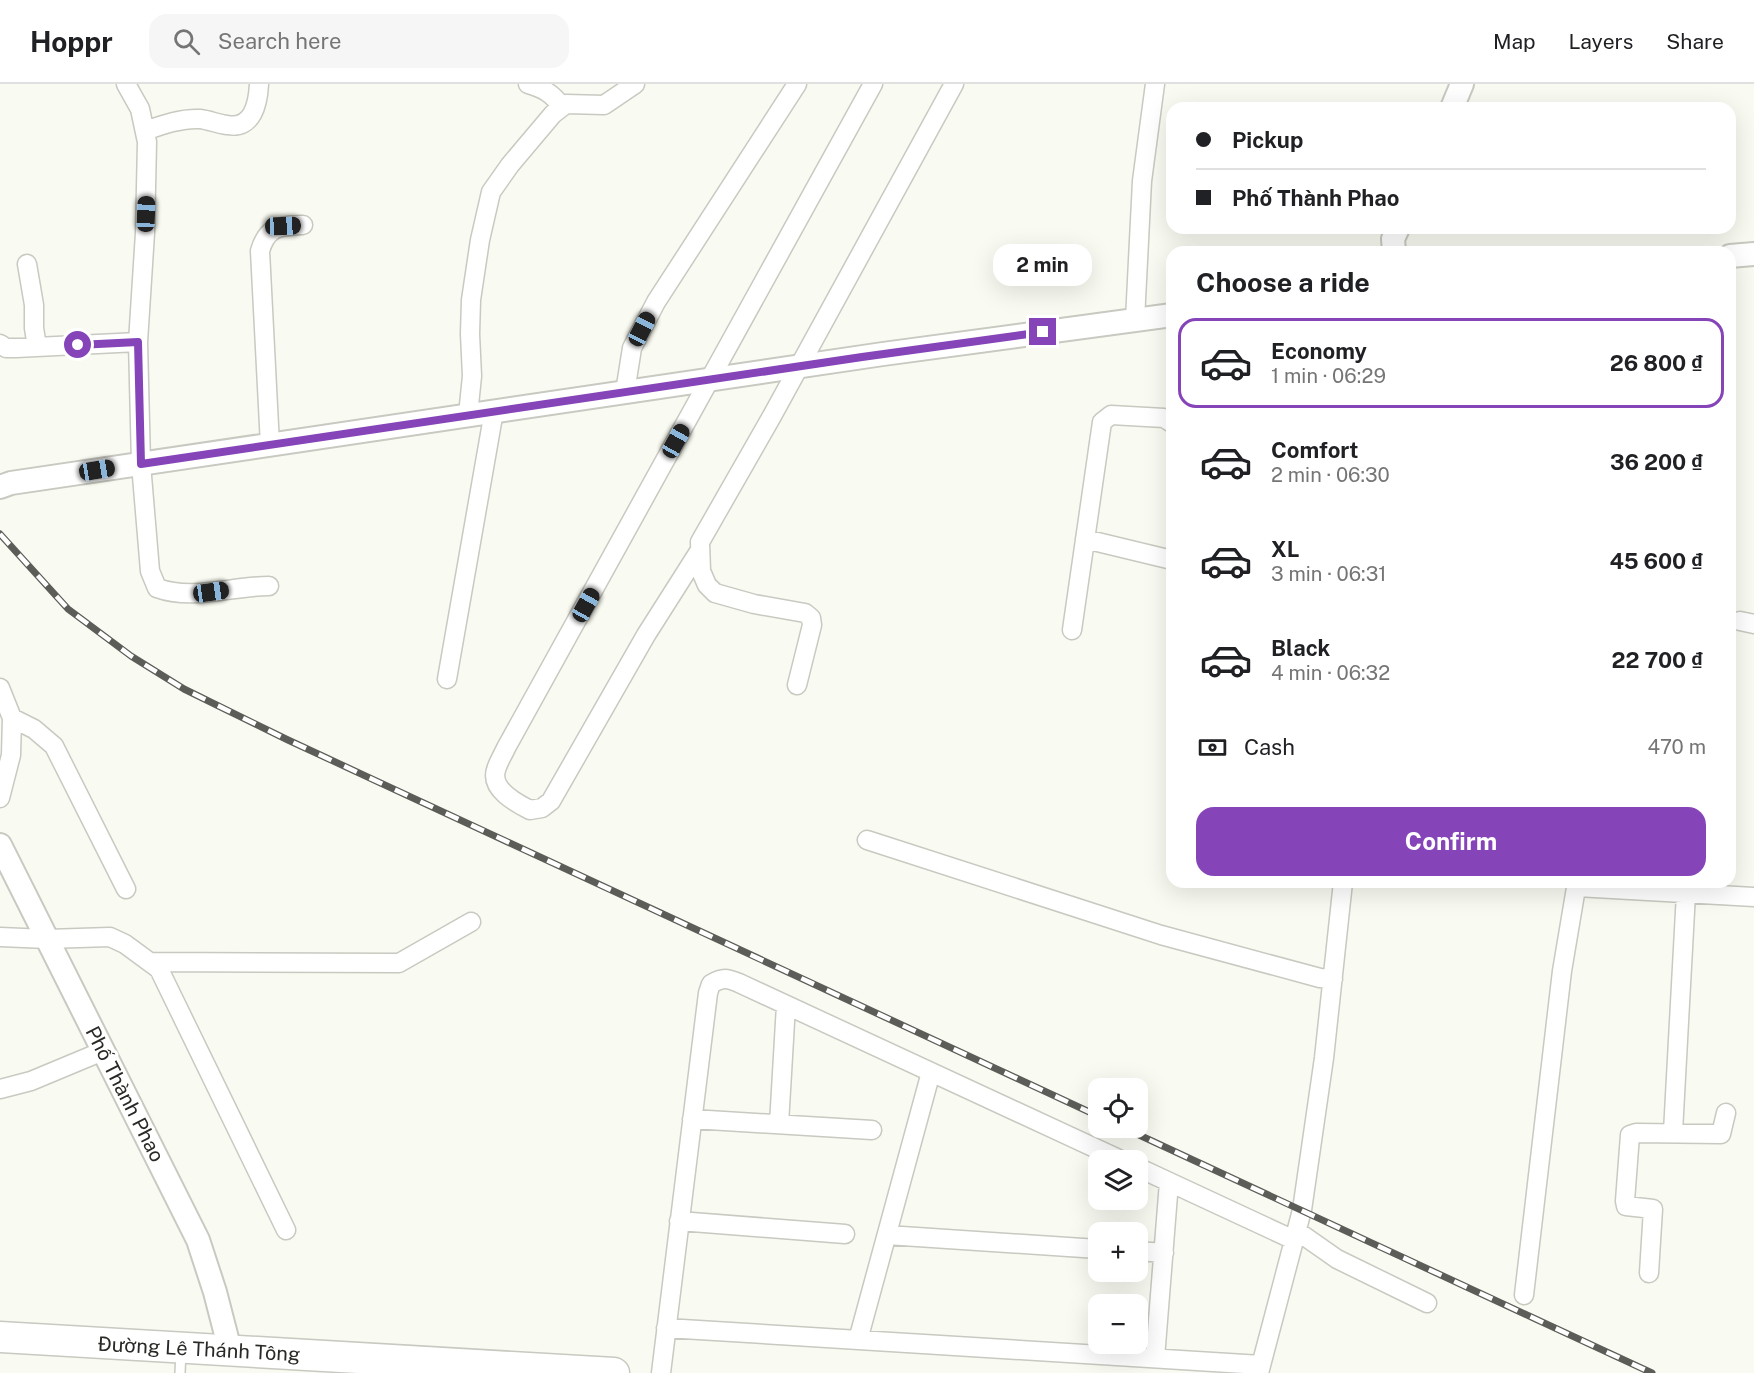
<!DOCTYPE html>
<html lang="en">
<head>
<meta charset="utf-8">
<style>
  :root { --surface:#fff; --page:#f6f6f6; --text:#202124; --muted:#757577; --line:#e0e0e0; --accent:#8644b9 }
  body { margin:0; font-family:"Public Sans",sans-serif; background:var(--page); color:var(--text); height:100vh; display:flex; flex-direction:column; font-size:22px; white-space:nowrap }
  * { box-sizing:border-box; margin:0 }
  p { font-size:20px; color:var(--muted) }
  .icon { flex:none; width:33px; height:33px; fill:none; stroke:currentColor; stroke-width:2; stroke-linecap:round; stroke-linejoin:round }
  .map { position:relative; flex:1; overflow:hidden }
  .sheet { position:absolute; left:1166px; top:162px; width:570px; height:642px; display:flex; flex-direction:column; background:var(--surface); border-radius:18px; box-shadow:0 6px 24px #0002 }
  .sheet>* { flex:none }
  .guide { position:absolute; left:1166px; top:18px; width:570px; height:132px; border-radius:18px; box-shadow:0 6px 24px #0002; display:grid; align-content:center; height:132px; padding:0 30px; background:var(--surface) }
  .controls { position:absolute; left:1088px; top:994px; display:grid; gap:12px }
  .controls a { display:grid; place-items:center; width:60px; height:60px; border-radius:12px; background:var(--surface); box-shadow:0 6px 24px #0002; font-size:30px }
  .end { position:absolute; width:27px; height:27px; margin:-14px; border:8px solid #8644b9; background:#fff; box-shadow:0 0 0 3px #fff }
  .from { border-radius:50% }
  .bubble { position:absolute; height:42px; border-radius:18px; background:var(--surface); box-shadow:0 6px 24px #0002; font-size:20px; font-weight:700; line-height:42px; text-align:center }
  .car { position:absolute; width:18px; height:36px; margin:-18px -9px; border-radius:8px; box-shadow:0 0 4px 2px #0007; background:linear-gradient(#222 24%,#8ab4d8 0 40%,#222 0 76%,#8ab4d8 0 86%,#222 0) }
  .guide b { display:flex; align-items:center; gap:21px; height:57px; font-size:22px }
  .guide b+b { border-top:2px solid var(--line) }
  .guide i { width:15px; height:15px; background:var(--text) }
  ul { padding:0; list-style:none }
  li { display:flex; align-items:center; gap:18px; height:90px; margin:0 12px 9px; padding:0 18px; border:3px solid transparent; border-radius:18px }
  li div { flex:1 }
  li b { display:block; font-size:22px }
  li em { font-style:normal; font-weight:700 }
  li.selected { border-color:var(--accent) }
  li>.icon { width:54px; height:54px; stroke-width:1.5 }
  h2 { padding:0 30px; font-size:27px; line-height:72px }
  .pay { display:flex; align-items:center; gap:15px; height:66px; padding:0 30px; font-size:22px }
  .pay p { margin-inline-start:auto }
  .primary-button { display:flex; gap:12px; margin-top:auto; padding:12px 30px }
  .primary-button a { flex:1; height:69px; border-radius:18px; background:var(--accent); color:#fff; font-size:24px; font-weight:700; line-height:69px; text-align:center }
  header { display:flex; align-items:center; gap:36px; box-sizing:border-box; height:84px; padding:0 30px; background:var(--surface); border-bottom:2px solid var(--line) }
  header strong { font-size:28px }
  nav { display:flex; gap:33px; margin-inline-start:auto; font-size:21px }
  .search { width:420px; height:54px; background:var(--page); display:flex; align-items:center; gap:15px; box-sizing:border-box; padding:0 21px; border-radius:18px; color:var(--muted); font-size:22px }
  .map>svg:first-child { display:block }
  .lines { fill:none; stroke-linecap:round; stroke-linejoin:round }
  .service-casing { stroke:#c8c9c0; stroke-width:12 }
  .minor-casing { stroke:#c8c9c0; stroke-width:21 }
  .tertiary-casing { stroke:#c8c9c0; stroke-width:26 }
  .trunk-casing { stroke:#c8c9c0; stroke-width:33 }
  .service { stroke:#fff; stroke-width:9 }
  .minor { stroke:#fff; stroke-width:18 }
  .tertiary { stroke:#fff; stroke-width:22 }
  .trunk { stroke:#fff; stroke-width:30 }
  .rail-casing { stroke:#5c5d58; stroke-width:7 }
  .rail { stroke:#fff; stroke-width:4.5; stroke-dasharray:14; stroke-linecap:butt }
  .route { stroke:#8644b9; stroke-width:8 }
  .labels { text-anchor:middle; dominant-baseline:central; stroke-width:6; stroke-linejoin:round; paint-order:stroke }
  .street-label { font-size:20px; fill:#292a26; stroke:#fff }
</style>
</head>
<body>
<header>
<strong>Hoppr</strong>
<div class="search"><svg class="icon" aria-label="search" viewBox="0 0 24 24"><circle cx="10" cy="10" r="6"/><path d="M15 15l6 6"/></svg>Search here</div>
<nav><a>Map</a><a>Layers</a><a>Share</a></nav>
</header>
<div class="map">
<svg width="1754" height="1289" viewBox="0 0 1754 1289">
  <rect width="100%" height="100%" fill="#f9faf1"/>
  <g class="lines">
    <defs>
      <path id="service" d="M180,1289L181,1267"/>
      <path id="minor" d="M126,0L140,25L147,58L145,149L138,258L141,380L150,487L157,504C193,517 232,502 269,502
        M528,0C544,5 552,9 562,23
        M145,47C162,41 181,34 200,35C209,36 218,40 227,41C253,46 258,19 259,0
        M27,180L34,221V244L37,263
        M1135,236L1142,97L1155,0
        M0,260L6,264H16L138,258
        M625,308L632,264L656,218L797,0
        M468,331L472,292L470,250L471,216L480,156L491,108L510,81L553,30L566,20L604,21L635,0
        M270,361L260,167C267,142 280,142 303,141
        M1085,455L1172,476
        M700,466L646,551L551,717L542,724L530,726C516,719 490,705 496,686C498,678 503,671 506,664L873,0
        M1740,537L1754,540
        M1072,546L1102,338L1111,331L1164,334L1172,339
        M447,595L494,327
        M797,601L812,541L811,534L805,529L754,520L715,509L707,501L701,487L700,458L772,332L954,0
        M0,604L12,634L11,671L0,714
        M12,634L34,645L54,662L126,805
        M867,756L1161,851L1320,894L1333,895
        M1577,803L1754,813
        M0,853L47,855L110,853L125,860L159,885L286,1146
        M150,878L399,879L471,838
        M0,1005L31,997L103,967
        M692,1035L872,1046
        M779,1040L786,921
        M1673,1048L1686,809
        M1137,1083L1294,1156
        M679,1137L845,1150
        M1297,1147L1337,1175L1427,1219
        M887,1151L1098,1165
        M1137,1167L1164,1169
        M1649,1189L1653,1125L1626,1122L1625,1117L1630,1051L1636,1049L1721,1050L1726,1029
        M1524,1211L1562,887L1577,798
        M666,1244L1261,1281
        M858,1256L931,988
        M1155,1274L1169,1098
        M661,1289L708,909L711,900C723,893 727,894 739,899L1123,1077
        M1259,1289L1302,1126L1324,974L1343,798"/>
      <path id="tertiary" d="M1452,24L1462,0
        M1394,168L1393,155L1398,144
        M1730,172L1754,170
        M0,403L11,399L883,270L1172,231
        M0,761L198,1156L215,1208L230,1266"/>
      <path id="trunk" d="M0,1253L614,1289"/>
    </defs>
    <!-- service casing -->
    <use href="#service" class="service-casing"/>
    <!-- minor casing -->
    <use href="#minor" class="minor-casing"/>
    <!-- tertiary casing -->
    <use href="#tertiary" class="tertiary-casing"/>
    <!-- trunk casing -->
    <use href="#trunk" class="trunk-casing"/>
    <!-- service -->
    <use href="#service" class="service"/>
    <!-- minor -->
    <use href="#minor" class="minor"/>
    <!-- tertiary -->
    <use href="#tertiary" class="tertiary"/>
    <!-- trunk -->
    <use href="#trunk" class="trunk"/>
    <defs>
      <path id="rail" d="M0,450L68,525L131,572L184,605L288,656L1098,1032
        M1124,1044L1652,1289"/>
    </defs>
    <!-- rail casing -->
    <use href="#rail" class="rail-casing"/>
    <!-- rail -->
    <use href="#rail" class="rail"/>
  </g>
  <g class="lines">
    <!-- route -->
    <path class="route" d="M78,261L138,258L141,380L862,273L1043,248"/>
  </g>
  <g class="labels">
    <!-- street labels -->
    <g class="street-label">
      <text transform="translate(125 1010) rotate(63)">Phố Thành Phao</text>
      <text transform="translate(199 1265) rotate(3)">Đường Lê Thánh Tông</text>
    </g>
  </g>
</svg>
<div class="controls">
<a><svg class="icon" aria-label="locate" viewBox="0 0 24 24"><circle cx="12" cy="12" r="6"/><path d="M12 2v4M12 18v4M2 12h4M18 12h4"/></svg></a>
<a><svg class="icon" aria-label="layers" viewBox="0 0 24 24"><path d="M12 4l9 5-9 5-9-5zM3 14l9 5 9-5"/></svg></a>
<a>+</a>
<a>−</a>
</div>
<i class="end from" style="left:78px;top:261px"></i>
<i class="end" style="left:1043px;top:248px"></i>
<div class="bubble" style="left:993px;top:160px;width:99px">2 min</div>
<i class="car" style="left:146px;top:130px;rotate:2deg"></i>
<i class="car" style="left:283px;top:142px;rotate:88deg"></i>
<i class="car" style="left:642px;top:245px;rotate:27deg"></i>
<i class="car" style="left:676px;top:357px;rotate:29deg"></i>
<i class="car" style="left:97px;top:386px;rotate:81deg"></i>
<i class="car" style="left:211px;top:508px;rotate:82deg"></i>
<i class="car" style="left:586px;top:521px;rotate:29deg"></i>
<div class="guide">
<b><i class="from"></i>Pickup</b>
<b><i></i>Phố Thành Phao</b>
</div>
<section class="sheet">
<h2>Choose a ride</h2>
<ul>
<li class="selected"><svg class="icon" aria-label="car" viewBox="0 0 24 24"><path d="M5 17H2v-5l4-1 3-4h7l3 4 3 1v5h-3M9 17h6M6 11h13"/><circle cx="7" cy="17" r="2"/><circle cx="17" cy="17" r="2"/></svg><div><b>Economy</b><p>1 min · 06:29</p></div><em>26 800 ₫</em></li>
<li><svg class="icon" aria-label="car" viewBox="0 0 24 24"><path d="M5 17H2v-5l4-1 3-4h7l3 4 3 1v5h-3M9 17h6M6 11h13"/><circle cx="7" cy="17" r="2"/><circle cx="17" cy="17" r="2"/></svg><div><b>Comfort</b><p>2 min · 06:30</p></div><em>36 200 ₫</em></li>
<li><svg class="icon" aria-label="car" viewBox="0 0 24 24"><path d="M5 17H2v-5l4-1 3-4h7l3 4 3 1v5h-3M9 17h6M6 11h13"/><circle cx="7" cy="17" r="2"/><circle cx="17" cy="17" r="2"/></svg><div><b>XL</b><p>3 min · 06:31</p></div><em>45 600 ₫</em></li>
<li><svg class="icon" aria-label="car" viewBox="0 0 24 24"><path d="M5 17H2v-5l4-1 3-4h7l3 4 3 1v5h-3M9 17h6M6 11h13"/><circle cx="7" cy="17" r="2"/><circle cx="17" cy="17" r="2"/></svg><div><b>Black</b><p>4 min · 06:32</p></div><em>22 700 ₫</em></li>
</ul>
<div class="pay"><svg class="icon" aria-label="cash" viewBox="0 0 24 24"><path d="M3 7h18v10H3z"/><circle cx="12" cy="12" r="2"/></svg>Cash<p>470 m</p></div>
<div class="primary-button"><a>Confirm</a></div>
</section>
</div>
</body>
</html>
